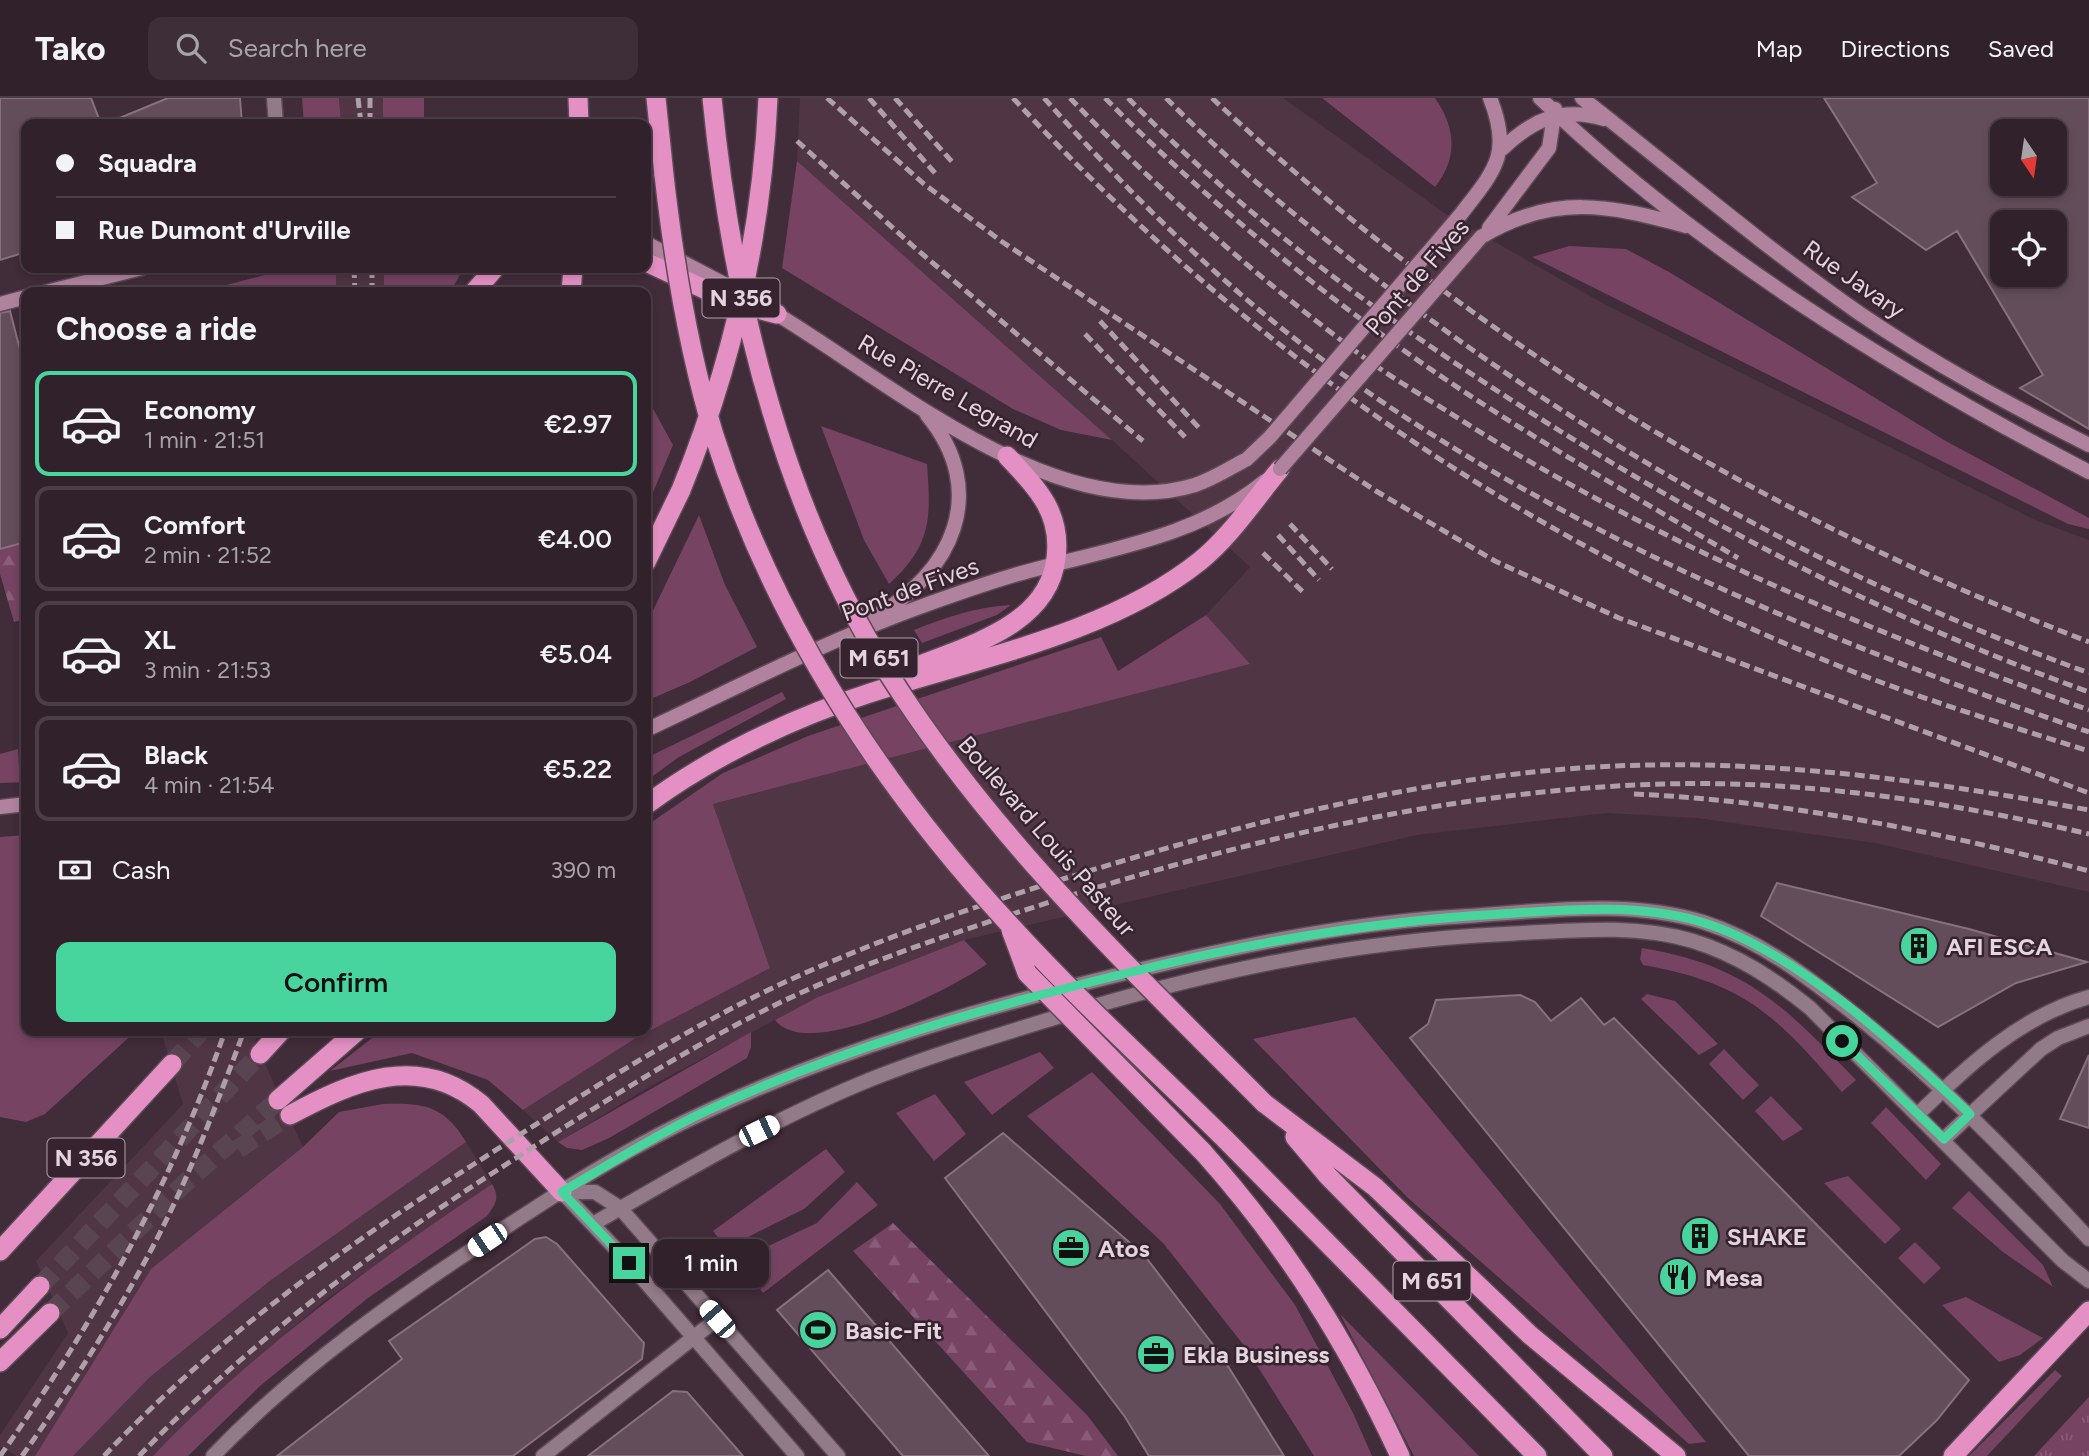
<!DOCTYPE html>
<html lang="en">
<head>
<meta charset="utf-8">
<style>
  :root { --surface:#31212b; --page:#3d2e37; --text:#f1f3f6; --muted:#a8a3a9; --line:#4c3e47; --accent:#48d49d }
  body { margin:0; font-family:Figtree,sans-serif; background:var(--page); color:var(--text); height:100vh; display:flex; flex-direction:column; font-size:26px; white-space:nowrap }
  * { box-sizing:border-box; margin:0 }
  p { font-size:23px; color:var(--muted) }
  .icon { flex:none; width:38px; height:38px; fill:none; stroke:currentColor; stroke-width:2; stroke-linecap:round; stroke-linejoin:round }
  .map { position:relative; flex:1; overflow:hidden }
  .drawer { position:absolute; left:21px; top:189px; width:630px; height:749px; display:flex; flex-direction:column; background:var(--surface); border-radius:14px; box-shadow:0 4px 10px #0003,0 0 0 2px var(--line) }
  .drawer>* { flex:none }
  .hud { position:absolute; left:21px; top:21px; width:630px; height:154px; border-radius:14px; box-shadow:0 4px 10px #0003,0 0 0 2px var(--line); display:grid; align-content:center; height:154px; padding:0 35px; background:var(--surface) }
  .needle { width:46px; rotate:167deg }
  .controls { position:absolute; left:1990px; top:21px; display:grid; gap:14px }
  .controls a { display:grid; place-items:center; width:77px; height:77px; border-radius:14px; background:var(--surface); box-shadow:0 4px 10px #0003,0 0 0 2px var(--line); font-size:35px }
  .end { position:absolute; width:32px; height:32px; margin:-16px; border:9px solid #48d49d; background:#111; box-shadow:0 0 0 4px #111 }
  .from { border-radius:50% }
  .bubble { position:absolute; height:49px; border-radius:14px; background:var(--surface); box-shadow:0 4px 10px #0003,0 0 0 2px var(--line); font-size:23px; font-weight:600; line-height:49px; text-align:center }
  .car { position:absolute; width:21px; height:42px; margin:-21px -10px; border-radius:9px; box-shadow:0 0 5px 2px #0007; background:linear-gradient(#fff 24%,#345 0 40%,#fff 0 76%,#345 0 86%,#fff 0) }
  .hud b { display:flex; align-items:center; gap:24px; height:66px; font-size:26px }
  .hud b+b { border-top:2px solid var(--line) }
  .hud i { width:18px; height:18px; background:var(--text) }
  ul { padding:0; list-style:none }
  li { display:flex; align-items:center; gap:21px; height:105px; margin:0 14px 10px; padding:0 21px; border:4px solid var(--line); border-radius:14px }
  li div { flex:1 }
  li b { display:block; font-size:26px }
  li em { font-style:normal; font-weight:600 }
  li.selected { border-color:var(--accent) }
  li>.icon { width:63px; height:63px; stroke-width:1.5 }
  h2 { padding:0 35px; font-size:32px; line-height:84px }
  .pay { display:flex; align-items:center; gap:18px; height:77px; padding:0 35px; font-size:26px }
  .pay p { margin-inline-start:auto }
  .button { display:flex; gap:14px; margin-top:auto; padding:14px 35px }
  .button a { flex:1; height:80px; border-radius:14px; background:var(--accent); color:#111; font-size:28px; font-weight:600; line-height:80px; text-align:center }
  header { display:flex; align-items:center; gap:42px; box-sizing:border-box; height:98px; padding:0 35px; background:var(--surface); border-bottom:2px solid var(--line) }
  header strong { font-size:33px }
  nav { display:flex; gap:38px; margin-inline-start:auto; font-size:24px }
  .search { width:490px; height:63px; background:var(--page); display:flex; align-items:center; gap:18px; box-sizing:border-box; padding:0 24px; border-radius:14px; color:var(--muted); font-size:26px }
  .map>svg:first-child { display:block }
  .built { fill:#503545 }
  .green { fill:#764363 }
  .forest { fill:url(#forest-firs) }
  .park { fill:url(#park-tufts) }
  .building { fill:#634d5a; stroke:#89707e; stroke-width:2; fill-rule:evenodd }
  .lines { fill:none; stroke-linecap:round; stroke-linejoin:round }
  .trunk-tunnel { stroke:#594552; stroke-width:19; stroke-dasharray:19 10; stroke-linecap:butt }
  .minor-casing { stroke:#5c4a55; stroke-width:17 }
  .tertiary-casing { stroke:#5c4a55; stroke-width:17 }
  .secondary-casing { stroke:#5c4a55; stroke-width:17 }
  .trunk-casing { stroke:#5c4a55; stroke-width:22 }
  .minor { stroke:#937a88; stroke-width:14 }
  .tertiary { stroke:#937a88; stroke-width:14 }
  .secondary { stroke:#b1829e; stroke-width:14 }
  .trunk { stroke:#e490c4; stroke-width:19 }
  .rail { stroke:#af9fa9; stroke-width:5; stroke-dasharray:10 5; stroke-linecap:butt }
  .secondary-bridge-casing { stroke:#5c4a55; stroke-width:17; stroke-linecap:butt }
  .trunk-bridge-casing { stroke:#5c4a55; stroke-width:22; stroke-linecap:butt }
  .secondary-bridge { stroke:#b1829e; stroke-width:14 }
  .trunk-bridge { stroke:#e490c4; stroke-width:19 }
  .route { stroke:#48d49d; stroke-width:9 }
  .labels { text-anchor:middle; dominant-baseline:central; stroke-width:5; stroke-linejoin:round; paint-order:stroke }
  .shield { fill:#37232f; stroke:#afa0a9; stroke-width:2 }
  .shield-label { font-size:23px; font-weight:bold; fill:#e3d5dd }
  .street-label { font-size:24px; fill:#e3d5dd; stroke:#37232f }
  .poi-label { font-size:24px; font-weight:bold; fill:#e3d5dd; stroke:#37232f; text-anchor:start }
</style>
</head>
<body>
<header>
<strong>Tako</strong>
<div class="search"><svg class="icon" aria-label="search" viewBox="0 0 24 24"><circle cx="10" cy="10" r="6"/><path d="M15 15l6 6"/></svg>Search here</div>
<nav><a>Map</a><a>Directions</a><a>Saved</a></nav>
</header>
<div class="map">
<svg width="2089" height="1358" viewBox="0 0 2089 1358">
  <defs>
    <pattern id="forest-firs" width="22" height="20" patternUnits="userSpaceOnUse" patternTransform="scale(1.75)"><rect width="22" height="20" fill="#764363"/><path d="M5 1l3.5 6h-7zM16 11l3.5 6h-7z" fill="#895d79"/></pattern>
    <pattern id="park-tufts" width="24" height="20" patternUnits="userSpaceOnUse" patternTransform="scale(1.75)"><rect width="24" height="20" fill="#764363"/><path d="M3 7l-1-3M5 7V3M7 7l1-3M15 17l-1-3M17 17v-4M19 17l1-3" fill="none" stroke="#895d79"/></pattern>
  </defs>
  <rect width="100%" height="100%" fill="#412c39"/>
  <!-- built -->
  <path class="built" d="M339,0H383V26H341Z
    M800,0H1283L1446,116L1604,206L2035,422L2089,442V794L1875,745L1697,720L1607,715L1417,737L964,842L818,899L649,989L558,1044L523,1012L636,940L770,870L713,706L1249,566L1206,517L1250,469L1112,342L797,63Z
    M336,170H384V194H336Z
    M161,933H258L255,944L303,1049L151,1171L35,1358H17L0,1349V1337L68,1235L36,1163L183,1006Z
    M466,1044L492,1086L324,1203L245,1271L153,1358H73L150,1279L271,1182Z"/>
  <!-- green -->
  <path class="green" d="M302,0H339L341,26H304Z
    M383,0H424V26H383Z
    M1322,0H1435C1456,30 1458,60 1435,89Z
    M797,63L1112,342L1061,332L1013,311L782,170Z
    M1569,148L1626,151L1669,174L1944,342L2089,420V431L2068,426L1532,159Z
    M291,170H336V194H200Z
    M384,170H464L450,194H384Z
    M646,298L673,347L646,411Z
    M821,328L927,366C931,420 932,447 889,486L864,442Z
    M699,417L725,487L757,549L690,584L646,603V527Z
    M1011,507L997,517L922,545L914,532C946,519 976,509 1011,507Z
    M1206,517L1250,566L713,706L770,870L636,940L523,1012L488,982L412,955L330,973L381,933H646V728L723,675L808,638L1101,539L1118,573Z
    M782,594L786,601L679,659L646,683V660Z
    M18,651L19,671L26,672V684L0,685V656Z
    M26,737V933H136L45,1016L26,1024L0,1019V739Z
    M964,842L987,866C951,891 808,965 775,922L818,899Z
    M1642,850C1747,867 1785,909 1856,982L1842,994C1777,918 1745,885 1643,867L1640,861Z
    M1647,896L1675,903L1718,946L1699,957L1641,901Z
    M1355,919L1706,1344L1689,1346L1408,1100L1253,941Z
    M751,934V949L747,960L609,1040L582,1052L567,1050L558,1044Z
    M1724,951L1759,987L1743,1002L1709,966Z
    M1040,954L1054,970L992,1017L964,984Z
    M1092,974L1220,1106L1295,1207L1353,1315L1372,1358H1314L1246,1250L1163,1145L1027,1018Z
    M935,996L966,1036L934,1063L896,1015Z
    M1771,998L1803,1031L1783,1043L1755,1013Z
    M383,1006C423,1005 444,1007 466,1044L271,1182L150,1279L73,1358H35L151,1171L303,1049L339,1014Z
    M1886,1009L1941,1066L1926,1082L1871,1025Z
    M826,1051L845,1074L804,1111L726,1150L713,1133Z
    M1848,1078L1901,1131L1885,1146L1824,1085Z
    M857,1084L878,1107L763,1195L739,1162L817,1125Z
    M492,1086C500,1099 496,1106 487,1118L368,1200L260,1288L188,1358H153C254,1252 371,1167 492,1086Z
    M1969,1093L2043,1167L2053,1189L2003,1154L1952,1110Z
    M1915,1144L1941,1170L1924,1186L1898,1160Z
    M1966,1199L2043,1240L2020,1257L1999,1264L1942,1207Z
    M1340,1216L1479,1358H1414Z
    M2055,1272L2062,1278L1987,1358H1969Z"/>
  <!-- forest -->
  <path class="forest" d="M26,444V521L14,524L0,476V451Z
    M893,1125L1087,1317L1118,1358H1086L1027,1344L853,1153Z"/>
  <!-- park -->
  <path class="park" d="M2089,1299V1358H2034Z"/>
  <!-- building -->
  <path class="building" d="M0,0H91L101,26H26V154L0,162Z
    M168,0H240L242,26H105Z
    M1824,0H2089V331L2020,290L2043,277L1957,133L1926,152L1852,99L1877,85ZM2002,33H2054V86H2002ZM2002,124H2054V177H2002Z
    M10,213L26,275V444L0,451V215Z
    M1777,785L1969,831L2087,864L2016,885L1938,929L1761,818Z
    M1520,897L1535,904L1551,923L1581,900L1604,927L1614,920L1969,1282L1937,1322L1899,1358H1749L1410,940L1428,926L1436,902Z
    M2089,957V1030L2060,1021Z
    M1003,1035L1144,1157L1221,1257L1284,1358H1149L1125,1319L945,1080Z
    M546,1139L557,1146L644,1245L642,1261L513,1358H277L402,1261L389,1243L535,1141Z
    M828,1172L989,1358H903L777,1212Z
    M673,1293L687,1294L743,1358H588Z"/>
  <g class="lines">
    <!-- trunk-tunnel -->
    <path class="trunk-tunnel" d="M172,966L201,933
      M238,1051L290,1017
      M40,1188L260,956
      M50,1215L184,1086L278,1002"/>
    <defs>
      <path id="minor" d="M274,0L276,26
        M1918,1016C1968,968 2020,918 2089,899
        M1944,1041L2041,951L2058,940L2089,928"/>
      <path id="tertiary" d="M562,1094L629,1165L797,1358
        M563,1094H595L620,1110L838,1358
        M593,1126C683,1074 773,1021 869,982C929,958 992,939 1054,920C1202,875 1350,843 1505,836C1567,833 1633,825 1693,843C1738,857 1774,881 1810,910L2063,1163L2089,1183
        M213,1358C285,1283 368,1221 455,1163C534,1110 616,1055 703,1015C839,951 984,909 1130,874C1242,847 1353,824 1468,818C1543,813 1629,801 1703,824C1762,843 1809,880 1857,918C1942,986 2016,1062 2089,1141
        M543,1358L717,1221"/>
      <path id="secondary" d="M1540,0C1699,153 1893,272 2089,374
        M1582,0C1674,72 1763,148 1859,215C1932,265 2010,307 2089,347
        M1502,51C1532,22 1562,8 1604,21
        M1461,116C1495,72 1512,56 1490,0
        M1489,130L1549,50L1555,11
        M1481,139C1554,95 1609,107 1686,128
        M646,145L747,198
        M46,194L142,170
        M0,206L26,199
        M770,212C884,279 1055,430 1195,387C1213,381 1230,370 1247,361
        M874,519C953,475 990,393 927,317
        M646,632C736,590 824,544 917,510C950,498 984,486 1018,476C1102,452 1195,441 1265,383
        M0,709L26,706"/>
      <path id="trunk" d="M578,0L579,26
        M656,0L664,77
        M646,164L734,205L777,216
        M474,194L495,170
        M571,194L573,170
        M646,464L681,392
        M910,571C965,548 1048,529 1056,460C1062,414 1036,389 1007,358
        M646,707C709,660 792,620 867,596C975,561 1110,535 1200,463C1231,438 1255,401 1280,371
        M260,956L281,933
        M278,1002L357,933
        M1264,1005L1375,1089L1530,1237L1676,1358
        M290,1017C353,983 419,954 481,1006L562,1094
        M1295,1039L1328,1078L1603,1358
        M1225,1041L1537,1358
        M1203,1054C1287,1148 1347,1244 1400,1358
        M0,1153L172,966
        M0,1231L40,1188
        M0,1264L50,1215
        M1953,1358L2089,1213"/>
    </defs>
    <!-- minor casing -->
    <use href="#minor" class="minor-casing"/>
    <!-- tertiary casing -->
    <use href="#tertiary" class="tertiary-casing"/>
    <!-- secondary casing -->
    <use href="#secondary" class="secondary-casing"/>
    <!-- trunk casing -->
    <use href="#trunk" class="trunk-casing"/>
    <!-- minor -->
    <use href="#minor" class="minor"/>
    <!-- tertiary -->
    <use href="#tertiary" class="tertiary"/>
    <!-- secondary -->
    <use href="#secondary" class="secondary"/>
    <!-- trunk -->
    <use href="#trunk" class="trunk"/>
    <!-- rail -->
    <path class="rail" d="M358,0L361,26
      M370,0V26
      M827,0L924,86L1001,143L1376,393L1495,463L1619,520L2089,695
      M869,0L935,75
      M895,0L955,67
      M1013,0C1246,252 1517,437 1834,566C1917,600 2004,626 2089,653
      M1044,0C1120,85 1200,166 1290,237C1525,420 1810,538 2089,634
      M1070,0C1158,92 1253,176 1354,252C1384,275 1418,295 1450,315C1648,442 1868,533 2089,612
      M1105,0C1203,99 1311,188 1426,268C1526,337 1634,398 1738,460
      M1128,0C1240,114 1365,207 1499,294C1684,415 1880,519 2089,594
      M1166,0C1235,70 1313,133 1392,193C1604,354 1838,484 2089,575
      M1212,0C1472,242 1758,416 2089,544
      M797,43L914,149L1143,343
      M354,170L355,194
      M372,170V194
      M1100,223L1200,331
      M1085,236L1185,339
      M1290,426L1332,471
      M1278,437L1319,482
      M1263,455L1304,495
      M1634,696C1788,703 1940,734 2089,773
      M0,1358C94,1226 172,1086 225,933
      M22,1358C68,1293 112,1225 150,1154C188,1083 216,1008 244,933
      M104,1358C212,1243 339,1152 471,1068C566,1007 661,945 762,895C867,844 978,807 1089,773C1248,725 1412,682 1579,670C1751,658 1920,681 2089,712
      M139,1358C252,1241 380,1147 516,1060C601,1006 685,951 775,907C865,863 960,833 1056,802C1255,740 1455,692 1664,686C1807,682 1950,704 2089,736"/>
    <defs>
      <path id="secondary-bridge" d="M1247,361L1270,339L1461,116
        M1280,371L1481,139"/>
      <path id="trunk-bridge" d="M712,0C732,200 781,407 890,578C992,739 1130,870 1264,1005
        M664,77C674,165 688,252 714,337C773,522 878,684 1009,826C1077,901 1153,970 1225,1041
        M681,392C732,267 762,135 768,0
        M1011,832L1027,875L1203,1054"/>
    </defs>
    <!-- secondary-bridge casing -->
    <use href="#secondary-bridge" class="secondary-bridge-casing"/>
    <!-- trunk-bridge casing -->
    <use href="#trunk-bridge" class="trunk-bridge-casing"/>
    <!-- secondary-bridge -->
    <use href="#secondary-bridge" class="secondary-bridge"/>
    <!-- trunk-bridge -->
    <use href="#trunk-bridge" class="trunk-bridge"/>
  </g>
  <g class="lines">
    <!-- route -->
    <path class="route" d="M629,1165L562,1094C608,1067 654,1038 702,1015C837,952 979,911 1123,876C1248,845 1371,823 1500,816C1564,812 1635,805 1698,823C1793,850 1898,948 1970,1016L1944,1041L1842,943"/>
  </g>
  <!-- icons -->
  <defs>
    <symbol id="building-disc" viewBox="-11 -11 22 22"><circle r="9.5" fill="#48d49d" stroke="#37232f"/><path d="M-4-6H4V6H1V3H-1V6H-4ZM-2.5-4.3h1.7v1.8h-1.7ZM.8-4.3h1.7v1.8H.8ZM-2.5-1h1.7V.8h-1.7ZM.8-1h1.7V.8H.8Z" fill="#111"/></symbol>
    <symbol id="office-disc" viewBox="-11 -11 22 22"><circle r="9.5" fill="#48d49d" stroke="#37232f"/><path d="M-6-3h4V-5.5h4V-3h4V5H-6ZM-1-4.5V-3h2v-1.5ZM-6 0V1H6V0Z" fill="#111"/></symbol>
    <symbol id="restaurant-disc" viewBox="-11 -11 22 22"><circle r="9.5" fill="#48d49d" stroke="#37232f"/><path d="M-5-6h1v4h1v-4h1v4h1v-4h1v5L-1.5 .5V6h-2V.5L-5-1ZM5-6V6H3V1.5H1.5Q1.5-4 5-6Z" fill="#111"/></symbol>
    <symbol id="stadium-disc" viewBox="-11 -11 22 22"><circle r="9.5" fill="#48d49d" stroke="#37232f"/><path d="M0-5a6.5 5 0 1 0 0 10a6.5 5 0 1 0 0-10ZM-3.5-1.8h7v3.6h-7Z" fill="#111"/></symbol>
  </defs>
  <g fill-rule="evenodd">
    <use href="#building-disc" x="1897" y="826" width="44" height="44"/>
    <use href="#building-disc" x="1678" y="1116" width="44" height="44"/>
    <use href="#office-disc" x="1049" y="1128" width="44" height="44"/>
    <use href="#restaurant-disc" x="1656" y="1157" width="44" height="44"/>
    <use href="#stadium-disc" x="796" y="1210" width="44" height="44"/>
    <use href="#office-disc" x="1134" y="1234" width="44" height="44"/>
  </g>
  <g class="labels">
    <!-- shield labels -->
    <g class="shield">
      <rect x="702.5" y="180.5" width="77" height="39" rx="5"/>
      <rect x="840.5" y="540.5" width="77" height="39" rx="5"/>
      <rect x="47.5" y="1040.5" width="77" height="39" rx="5"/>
      <rect x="1393.5" y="1163.5" width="77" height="39" rx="5"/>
    </g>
    <g class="shield-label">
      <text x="741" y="200">N 356</text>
      <text x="879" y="560">M 651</text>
      <text x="86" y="1060">N 356</text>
      <text x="1432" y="1183">M 651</text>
    </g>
    <!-- street labels -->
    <g class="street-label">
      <text transform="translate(1417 179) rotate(-49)">Pont de Fives</text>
      <text transform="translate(1854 181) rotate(35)">Rue Javary</text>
      <text transform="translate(948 293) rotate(30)">Rue Pierre Legrand</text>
      <text transform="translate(910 491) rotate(-20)">Pont de Fives</text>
      <text transform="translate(1047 738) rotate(49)">Boulevard Louis Pasteur</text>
    </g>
    <!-- poi labels -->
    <g class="poi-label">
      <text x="1946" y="848">AFI ESCA</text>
      <text x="1727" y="1138">SHAKE</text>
      <text x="1098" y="1150">Atos</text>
      <text x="1705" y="1179">Mesa</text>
      <text x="845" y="1232">Basic-Fit</text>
      <text x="1183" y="1256">Ekla Business</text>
    </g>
  </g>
</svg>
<div class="controls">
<a><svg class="needle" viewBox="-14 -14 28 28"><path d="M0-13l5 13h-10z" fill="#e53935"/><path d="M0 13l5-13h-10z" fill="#a8a3a9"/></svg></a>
<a><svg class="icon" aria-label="locate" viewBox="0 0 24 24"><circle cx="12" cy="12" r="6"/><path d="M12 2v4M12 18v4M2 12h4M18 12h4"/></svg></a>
</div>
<i class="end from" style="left:1842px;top:943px"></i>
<i class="end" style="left:629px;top:1165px"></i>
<div class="bubble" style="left:653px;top:1141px;width:116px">1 min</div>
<i class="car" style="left:759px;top:1033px;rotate:64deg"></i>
<i class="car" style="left:487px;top:1142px;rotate:236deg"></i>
<i class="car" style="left:717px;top:1221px;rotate:319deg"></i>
<div class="hud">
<b><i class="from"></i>Squadra</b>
<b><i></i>Rue Dumont d'Urville</b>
</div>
<section class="drawer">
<h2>Choose a ride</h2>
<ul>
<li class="selected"><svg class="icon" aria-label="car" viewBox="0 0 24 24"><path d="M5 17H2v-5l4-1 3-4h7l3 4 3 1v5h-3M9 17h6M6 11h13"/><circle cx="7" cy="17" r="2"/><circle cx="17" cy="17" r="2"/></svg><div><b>Economy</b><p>1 min · 21:51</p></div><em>€2.97</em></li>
<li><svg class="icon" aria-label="car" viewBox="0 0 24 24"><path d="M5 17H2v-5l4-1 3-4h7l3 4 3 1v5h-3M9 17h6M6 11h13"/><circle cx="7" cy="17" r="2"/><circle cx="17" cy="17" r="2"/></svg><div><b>Comfort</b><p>2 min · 21:52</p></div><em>€4.00</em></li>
<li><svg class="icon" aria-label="car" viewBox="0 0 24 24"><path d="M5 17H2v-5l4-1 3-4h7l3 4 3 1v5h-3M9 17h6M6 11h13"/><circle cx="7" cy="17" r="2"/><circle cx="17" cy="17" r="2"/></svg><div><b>XL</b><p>3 min · 21:53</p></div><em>€5.04</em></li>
<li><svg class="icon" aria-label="car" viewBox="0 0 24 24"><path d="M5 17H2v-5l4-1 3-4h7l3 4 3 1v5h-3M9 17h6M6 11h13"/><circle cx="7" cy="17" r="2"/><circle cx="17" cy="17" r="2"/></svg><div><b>Black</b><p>4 min · 21:54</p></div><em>€5.22</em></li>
</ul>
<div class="pay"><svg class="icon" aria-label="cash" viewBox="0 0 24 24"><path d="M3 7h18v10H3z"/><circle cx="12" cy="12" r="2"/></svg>Cash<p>390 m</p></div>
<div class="button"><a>Confirm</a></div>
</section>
</div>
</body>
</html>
